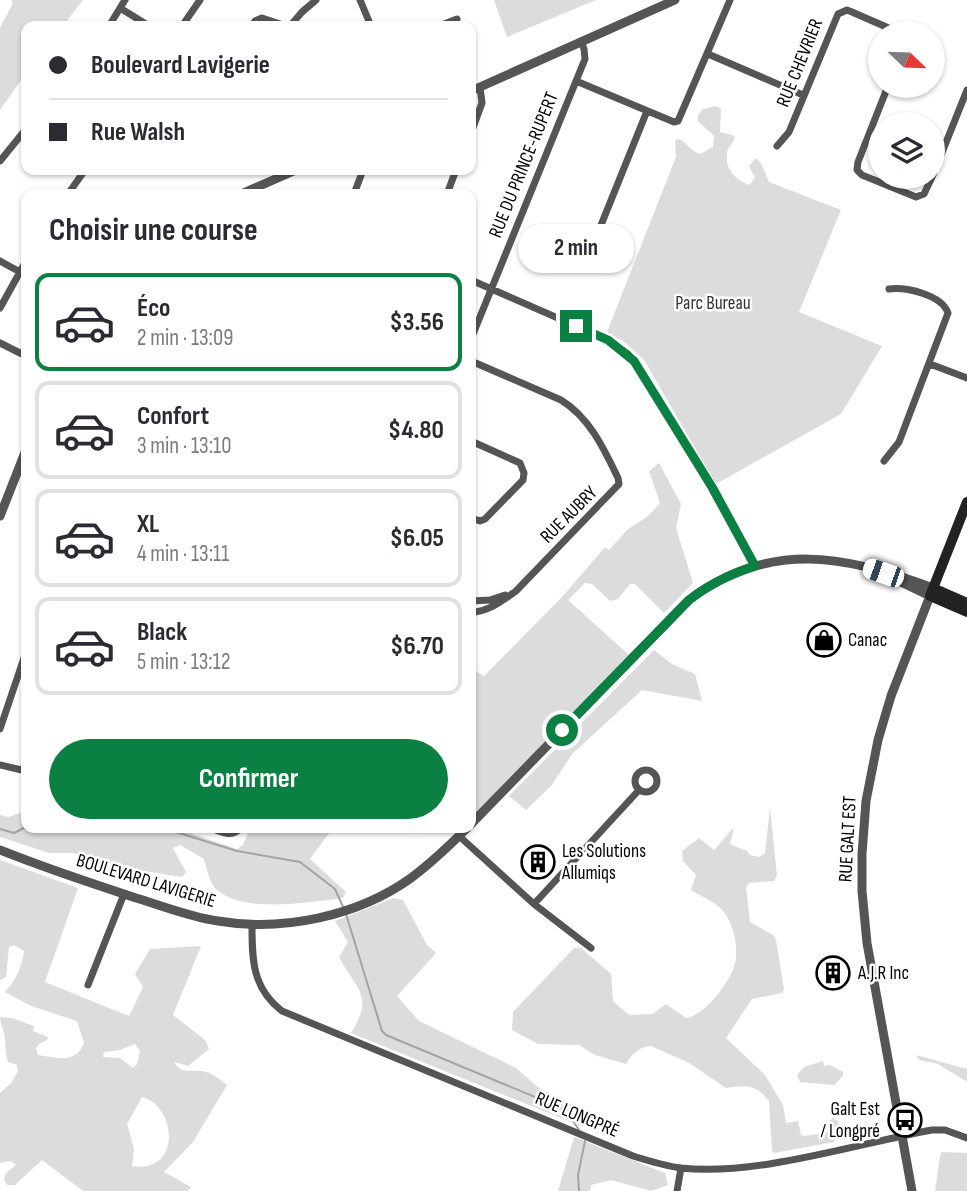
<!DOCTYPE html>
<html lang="fr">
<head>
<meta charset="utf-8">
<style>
  :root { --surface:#fff; --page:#f7f7f7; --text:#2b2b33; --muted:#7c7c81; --line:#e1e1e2; --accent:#0b8043 }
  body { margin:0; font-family:"Sofia Sans Condensed",sans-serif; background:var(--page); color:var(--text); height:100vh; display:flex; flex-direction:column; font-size:26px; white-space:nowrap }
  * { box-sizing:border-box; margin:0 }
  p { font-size:23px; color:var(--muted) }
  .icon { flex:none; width:38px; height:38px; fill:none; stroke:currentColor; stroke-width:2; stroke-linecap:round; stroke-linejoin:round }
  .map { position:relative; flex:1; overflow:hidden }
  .sheet { position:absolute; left:21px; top:189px; width:455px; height:644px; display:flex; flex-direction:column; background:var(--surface); border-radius:14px; box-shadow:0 2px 5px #0004 }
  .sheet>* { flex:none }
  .guide { position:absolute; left:21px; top:21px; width:455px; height:154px; border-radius:14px; box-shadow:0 2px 5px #0004; display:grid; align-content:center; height:154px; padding:0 28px; background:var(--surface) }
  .needle { width:46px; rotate:113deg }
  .controls { position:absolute; left:868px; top:21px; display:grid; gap:14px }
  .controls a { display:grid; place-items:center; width:77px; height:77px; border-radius:50%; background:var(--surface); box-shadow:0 2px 5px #0004; font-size:35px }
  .end { position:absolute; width:32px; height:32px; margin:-16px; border:9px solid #0b8043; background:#fff; box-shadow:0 0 0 4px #fff }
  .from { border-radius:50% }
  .bubble { position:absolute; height:49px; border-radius:24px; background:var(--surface); box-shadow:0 2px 5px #0004; font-size:23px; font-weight:700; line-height:49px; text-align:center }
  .car { position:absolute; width:21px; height:42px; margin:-21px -10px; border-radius:9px; box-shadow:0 0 5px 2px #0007; background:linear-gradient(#fff 24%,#345 0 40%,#fff 0 76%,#345 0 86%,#fff 0) }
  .guide b { display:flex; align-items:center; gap:24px; height:66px; font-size:26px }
  .guide b+b { border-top:2px solid var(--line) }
  .guide i { width:18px; height:18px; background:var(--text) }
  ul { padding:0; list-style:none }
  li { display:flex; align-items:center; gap:21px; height:98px; margin:0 14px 10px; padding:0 14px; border:4px solid var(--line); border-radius:14px }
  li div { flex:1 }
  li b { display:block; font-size:26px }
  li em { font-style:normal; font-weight:700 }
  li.active { border-color:var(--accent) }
  li>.icon { width:63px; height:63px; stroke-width:1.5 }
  h2 { padding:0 28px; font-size:32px; line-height:84px }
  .action { display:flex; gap:14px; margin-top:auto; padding:14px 28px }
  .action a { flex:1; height:80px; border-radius:42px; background:var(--accent); color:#fff; font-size:28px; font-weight:700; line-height:80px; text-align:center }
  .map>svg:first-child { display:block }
  .green { fill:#dcdcdc; fill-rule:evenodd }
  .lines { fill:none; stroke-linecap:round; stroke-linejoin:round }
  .stream { stroke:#a3a3a3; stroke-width:2 }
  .minor { stroke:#555; stroke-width:7 }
  .tertiary { stroke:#555; stroke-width:9 }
  .secondary { stroke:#222; stroke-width:10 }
  .route { stroke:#0b8043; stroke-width:9 }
  .labels { text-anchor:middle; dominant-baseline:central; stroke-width:5; stroke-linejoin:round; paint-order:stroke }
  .street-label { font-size:19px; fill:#000; stroke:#fff }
  .park-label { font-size:19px; fill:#333; stroke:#fff }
  .poi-label { font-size:19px; fill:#000; stroke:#fff; text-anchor:start }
</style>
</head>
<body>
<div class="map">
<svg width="967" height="1191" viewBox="0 0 967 1191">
  <rect width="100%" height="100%" fill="#fff"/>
  <!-- green -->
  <path class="green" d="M12,0H83L63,26H26V73L0,110V28L12,5Z
    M494,0H596L507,37Z
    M716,106L721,109L720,132L733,135L735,138C733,143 727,148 727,154C725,170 736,180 749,185L755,178L749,166L756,158L761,163L769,182L841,210L799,312L882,346L841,414L716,484L644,360L623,341L607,332L676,157L675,140L679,139C687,143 691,151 700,154L713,147L714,136L698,121V115L703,109Z
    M659,463L681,504L676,528L693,583L664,613L635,584H630L618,599L610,601L592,584L585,583L568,600L629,655L471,818V668L484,676L563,596L605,547L609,550L628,529L647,517L660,503L649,471Z
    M654,650L672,664L695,674L702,701L642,690L572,754L552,785L526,810L509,796Z
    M770,807L777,876L774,881L749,883L746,888L750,922L773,935L776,940L784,989L782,993L752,999L726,1038L765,1075L783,1105L786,1123L798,1121L801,1135L804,1136L828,1132L829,1121L833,1118L839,1122L834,1142L774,1153L772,1151L769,1101C756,1084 746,1085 726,1088L689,1063L651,1046C640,1046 631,1055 626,1064L595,1055L579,1045L538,1044L512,1030L513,1012L574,948H581L611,974L613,1001L629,1015L653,1014L666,1004L686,1018C705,1016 735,977 736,958C737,943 734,928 726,915C720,904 702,897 691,890L696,875L683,861L682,851L699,838L714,850L734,827L730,844L747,851L750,855L759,857L765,853Z
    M26,811V828H175L237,849L243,845L250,828H333L310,859L346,892L343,898C308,902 246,914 217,890C209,883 207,869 204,859L180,845L173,848L186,872L182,877L138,870L73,853H49L0,837V815L8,817Z
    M0,860L78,888L45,982L129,1016L143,987L135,974L150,949L201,946L173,1015L205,1040L209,1049L188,1066L174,1062C181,1074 188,1070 200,1071C209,1071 220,1079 227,1085L193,1142L164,1172L191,1187L188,1191H83L42,1160L15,1185H7L4,1179L6,1173L16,1165L11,1161L0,1163V1093L11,1083L18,1071L17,1065L8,1062C4,1052 7,1040 3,1030C2,1026 0,1022 0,1017L12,1018L34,1026L33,1031L48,1037L47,1040L39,1044L36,1048L38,1055C57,1058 76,1064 84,1043L77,1021L31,1006L5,992C16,980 22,967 24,951L14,945L9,947L6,977L0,980ZM135,1044L140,1051L137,1064L133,1068L120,1058L103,1057L104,1052L120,1050ZM142,1097C176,1105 183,1174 132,1166L134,1149L127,1124Z
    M394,898L403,900L427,945L436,953L397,996L419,1021L516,1068L539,1088L574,1105L585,1121L583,1127L351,1033C375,995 356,990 339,957L348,942L335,921Z
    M916,1055L967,1069V1082L938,1064L919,1060Z
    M823,1061L824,1066L830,1065L843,1072V1076L834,1085L800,1082L797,1075L804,1067Z
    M574,1137L665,1173L668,1185L651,1191L611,1180L591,1185L590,1191H558Z
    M942,1152L967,1153V1191H935L940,1156Z"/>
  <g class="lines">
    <!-- stream -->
    <path class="stream" d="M163,828L237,851L300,862L335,889L344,909
      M0,829L14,833L26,827
      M346,914L382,1031L386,1035L576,1114L573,1121L579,1130
      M579,1191L578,1175L585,1141"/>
    <!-- minor -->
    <path class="minor" d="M360,0L371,26
      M120,8L149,26
      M109,26L125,0
      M182,26L200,0
      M252,26L255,21L262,18L286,26
      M290,26L302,12L316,0
      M439,26L457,19
      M708,54L803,95
      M576,81L674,122L678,121L730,0
      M888,86L858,162L857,170L862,175L916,197L924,194L932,177
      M471,133L482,103L480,87
      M777,146L789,132L838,14L847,10L852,12L900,33
      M0,161L26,129
      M933,175L967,90
      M68,194L85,170
      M354,194L363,170
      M447,194L456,170
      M593,245L647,111
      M0,261L20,272
      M471,280L608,340L628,354L640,370L711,487L755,566
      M0,308L26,261
      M471,339L585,59L584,49L581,41
      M0,343L26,356
      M471,361L561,400C590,418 604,449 618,478L619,484L516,591C502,601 488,612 471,612
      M930,364L967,378
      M471,441L520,463L524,473L523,480L485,519L480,521L471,518
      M884,461L899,442L948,313C942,295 907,287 889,289
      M471,601L490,600L505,595
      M0,729L26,652
      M0,765L26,771
      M635 781a11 11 0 1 1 22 0a11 11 0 1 1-22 0Z
      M211,828C222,832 232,838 241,828
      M459,836L534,904L591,948
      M534,904L639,790
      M252,925C252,959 252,988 282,1011L633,1156C649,1161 665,1166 681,1168C758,1176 855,1144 932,1130H945L967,1138
      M88,985L124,894
      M677,1191L681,1168"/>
    <!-- tertiary -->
    <path class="tertiary" d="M471,91L675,0
      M241,194L296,170
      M0,516L26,450
      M882,573L930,596L891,696L878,740L866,801L862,854V891L867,943L912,1191
      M471,824L689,600C768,540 847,555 933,588
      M0,850C45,868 90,883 136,898C163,906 190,917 218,921C283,932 358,916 411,878C431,863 449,846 467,828"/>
    <!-- secondary -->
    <path class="secondary" d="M967,502L930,596L967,612
      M933,588L967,603"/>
  </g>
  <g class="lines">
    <!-- route -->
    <path class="route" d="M562,730L689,600C709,584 731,574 755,566L712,487L634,361L608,340L576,326"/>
  </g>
  <!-- icons -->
  <defs>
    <symbol id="shop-ring" viewBox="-11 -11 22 22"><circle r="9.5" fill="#fff" stroke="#000" stroke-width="1.5"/><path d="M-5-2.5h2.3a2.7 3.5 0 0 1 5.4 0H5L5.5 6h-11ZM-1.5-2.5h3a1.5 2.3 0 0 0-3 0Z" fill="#000"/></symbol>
    <symbol id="building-ring" viewBox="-11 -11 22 22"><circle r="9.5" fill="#fff" stroke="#000" stroke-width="1.5"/><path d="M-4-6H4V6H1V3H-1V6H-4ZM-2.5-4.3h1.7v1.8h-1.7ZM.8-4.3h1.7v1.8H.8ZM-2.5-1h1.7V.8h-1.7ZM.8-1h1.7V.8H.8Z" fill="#000"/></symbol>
    <symbol id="bus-ring" viewBox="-11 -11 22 22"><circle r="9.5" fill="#fff" stroke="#000" stroke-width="1.5"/><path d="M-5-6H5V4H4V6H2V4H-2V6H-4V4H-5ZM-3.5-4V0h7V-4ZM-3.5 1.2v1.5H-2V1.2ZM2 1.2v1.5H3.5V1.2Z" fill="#000"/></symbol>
  </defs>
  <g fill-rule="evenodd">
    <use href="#shop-ring" x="805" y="621" width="38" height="38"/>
    <use href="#building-ring" x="519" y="843" width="38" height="38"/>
    <use href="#building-ring" x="814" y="954" width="38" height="38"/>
    <use href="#bus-ring" x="886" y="1101" width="38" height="38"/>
  </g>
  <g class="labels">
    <!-- street labels -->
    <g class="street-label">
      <text transform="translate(800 63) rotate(-68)">RUE CHEVRIER</text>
      <text transform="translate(524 165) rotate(-68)">RUE DU PRINCE-RUPERT</text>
      <text transform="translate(569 515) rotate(-45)">RUE AUBRY</text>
      <text transform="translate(848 839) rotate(-87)">RUE GALT EST</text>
      <text transform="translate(146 881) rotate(17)">BOULEVARD LAVIGERIE</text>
      <text transform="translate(577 1115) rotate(23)">RUE LONGPRÉ</text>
    </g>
    <!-- park labels -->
    <g class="park-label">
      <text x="713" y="303">Parc Bureau</text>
    </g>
    <!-- poi labels -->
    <g class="poi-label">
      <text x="848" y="640">Canac</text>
      <text x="562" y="851">Les Solutions<tspan x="562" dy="22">Allumiqs</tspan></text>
      <text x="858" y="973">A.J.R Inc</text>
      <text x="880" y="1109" text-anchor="end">Galt Est<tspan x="880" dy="22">/ Longpré</tspan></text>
    </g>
  </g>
</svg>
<div class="controls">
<a><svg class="needle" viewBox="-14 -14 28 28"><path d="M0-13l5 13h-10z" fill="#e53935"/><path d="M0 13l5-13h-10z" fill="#7c7c81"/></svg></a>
<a><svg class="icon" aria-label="layers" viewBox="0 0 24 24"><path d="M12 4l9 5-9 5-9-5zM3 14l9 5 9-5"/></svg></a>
</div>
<i class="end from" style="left:562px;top:730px"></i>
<i class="end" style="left:576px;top:326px"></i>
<div class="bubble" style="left:518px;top:224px;width:116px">2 min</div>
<i class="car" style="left:883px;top:573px;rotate:289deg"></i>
<div class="guide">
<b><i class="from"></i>Boulevard Lavigerie</b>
<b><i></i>Rue Walsh</b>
</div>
<section class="sheet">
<h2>Choisir une course</h2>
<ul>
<li class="active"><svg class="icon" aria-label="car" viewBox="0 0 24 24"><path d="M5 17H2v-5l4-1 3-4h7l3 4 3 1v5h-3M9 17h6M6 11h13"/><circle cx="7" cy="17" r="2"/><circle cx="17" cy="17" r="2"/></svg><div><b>Éco</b><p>2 min · 13:09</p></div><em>$3.56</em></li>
<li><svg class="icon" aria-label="car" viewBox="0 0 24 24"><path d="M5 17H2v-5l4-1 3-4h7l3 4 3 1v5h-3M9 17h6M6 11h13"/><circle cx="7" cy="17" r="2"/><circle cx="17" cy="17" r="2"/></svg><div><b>Confort</b><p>3 min · 13:10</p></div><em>$4.80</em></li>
<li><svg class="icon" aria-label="car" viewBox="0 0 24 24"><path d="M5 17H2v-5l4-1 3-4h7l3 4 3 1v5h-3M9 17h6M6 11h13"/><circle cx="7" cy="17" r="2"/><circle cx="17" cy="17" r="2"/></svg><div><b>XL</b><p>4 min · 13:11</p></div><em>$6.05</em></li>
<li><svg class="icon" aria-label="car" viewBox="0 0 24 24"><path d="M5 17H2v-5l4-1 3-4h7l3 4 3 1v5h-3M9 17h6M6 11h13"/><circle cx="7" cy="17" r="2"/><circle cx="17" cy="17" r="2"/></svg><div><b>Black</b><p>5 min · 13:12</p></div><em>$6.70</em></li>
</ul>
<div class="action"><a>Confirmer</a></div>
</section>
</div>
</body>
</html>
